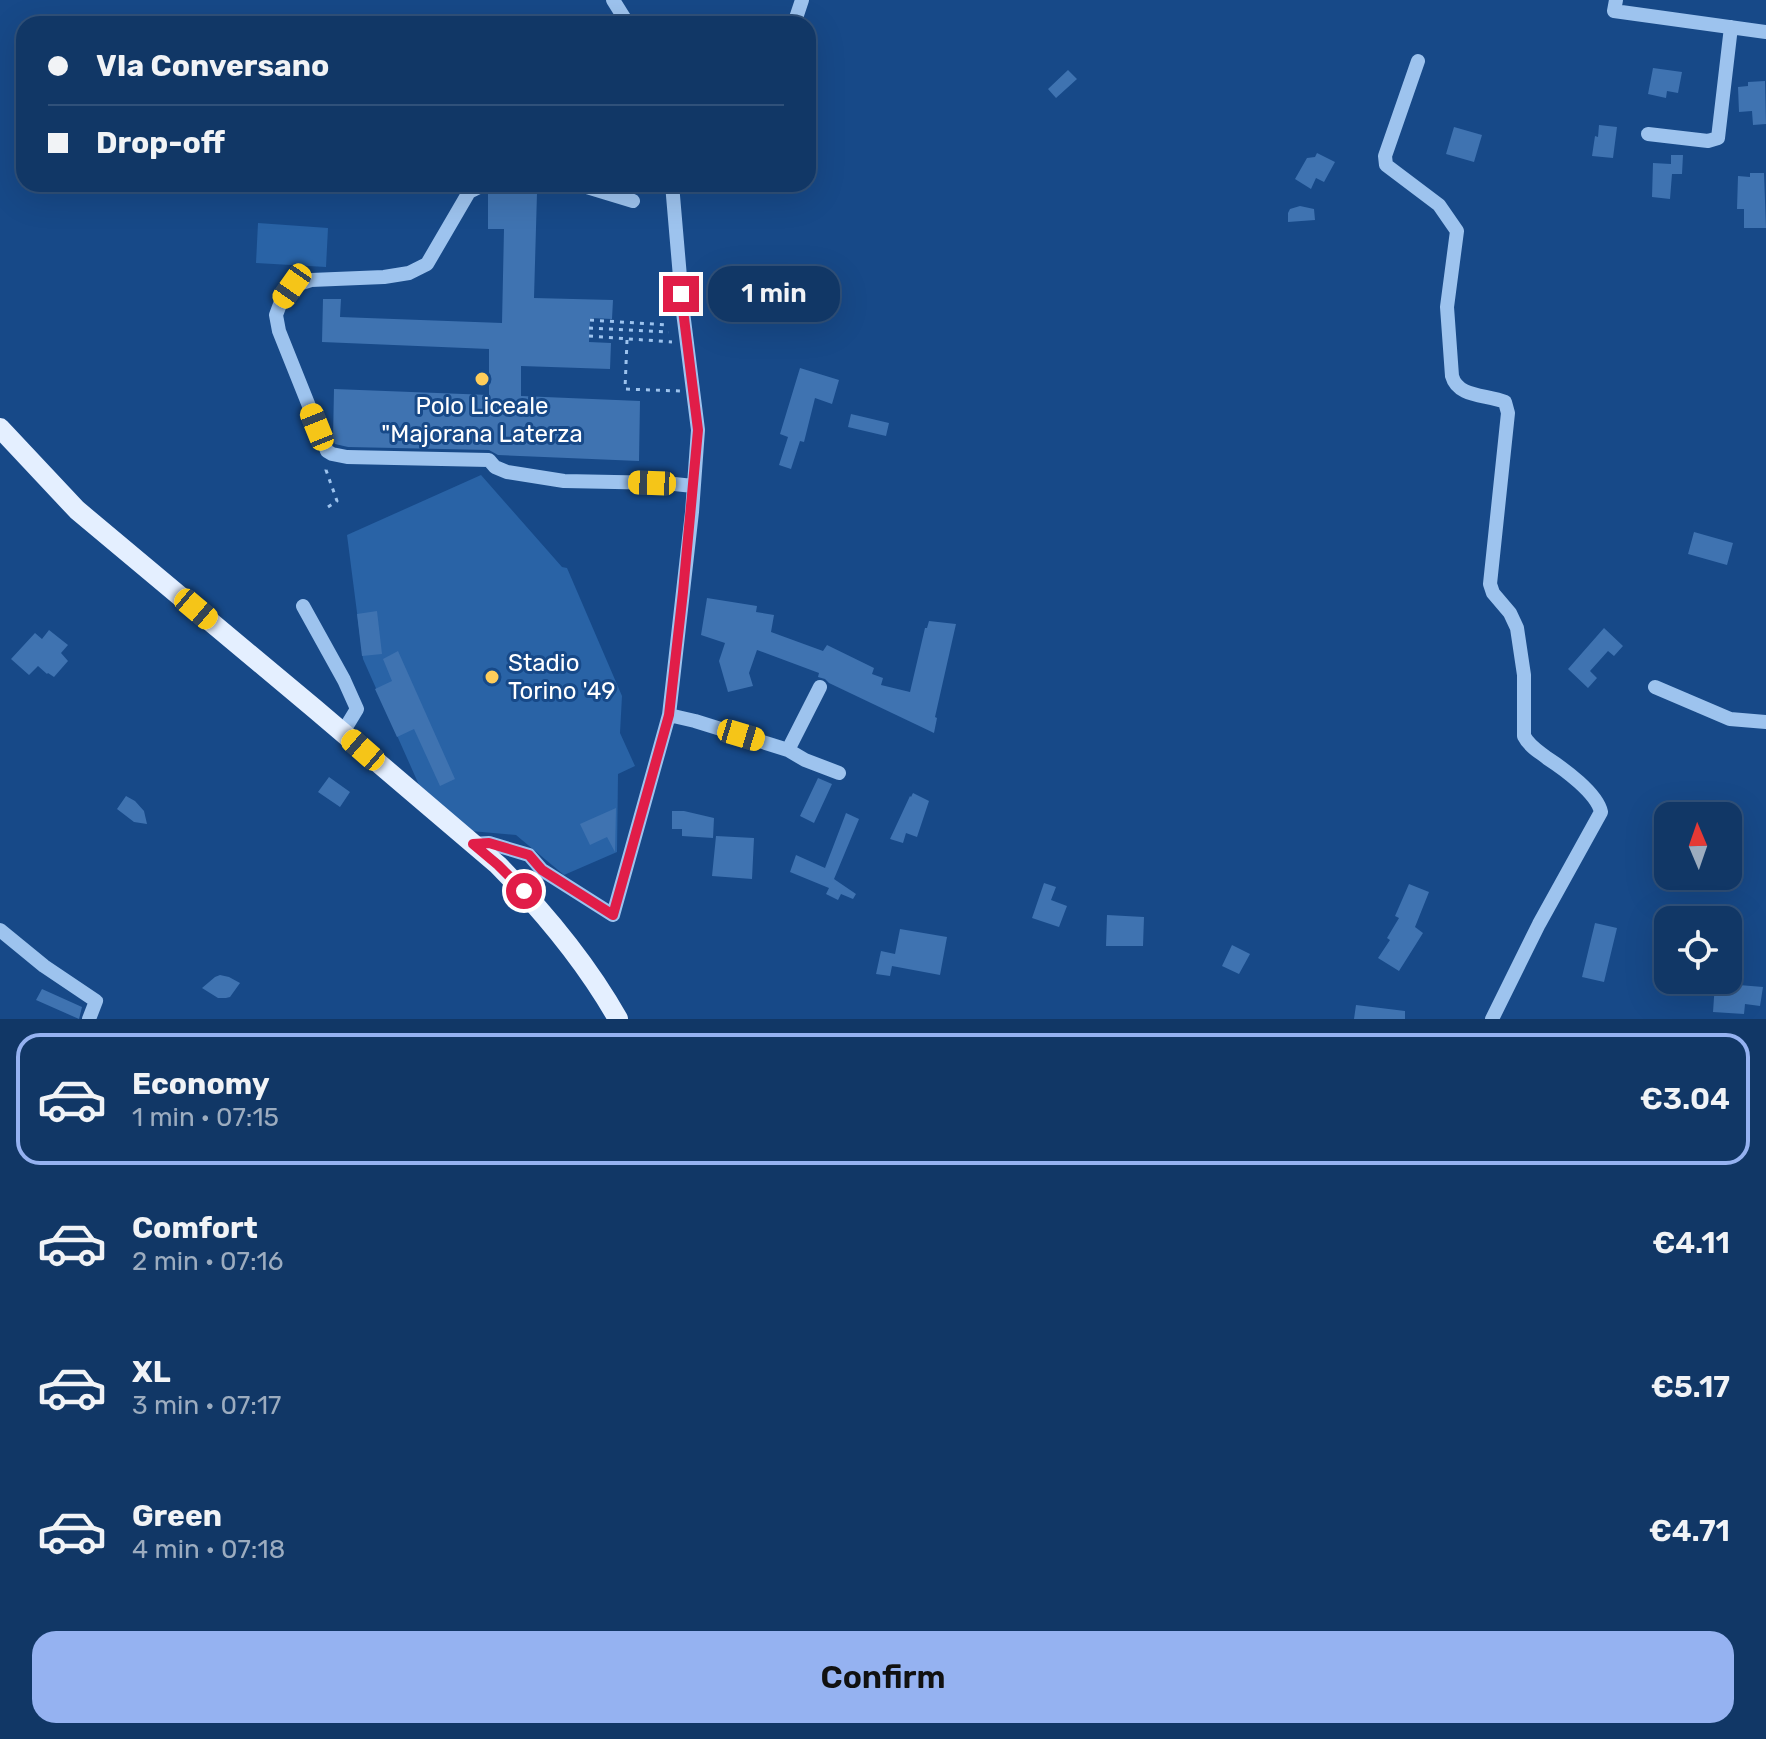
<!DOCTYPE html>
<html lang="en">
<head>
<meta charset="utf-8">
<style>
  :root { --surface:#113766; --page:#1e426f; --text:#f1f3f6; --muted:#9cacbf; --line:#30517a; --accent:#95b2f1 }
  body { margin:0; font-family:Rubik,sans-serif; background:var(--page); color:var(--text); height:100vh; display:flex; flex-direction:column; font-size:30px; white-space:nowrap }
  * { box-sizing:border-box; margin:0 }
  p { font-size:26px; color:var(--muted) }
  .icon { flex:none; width:44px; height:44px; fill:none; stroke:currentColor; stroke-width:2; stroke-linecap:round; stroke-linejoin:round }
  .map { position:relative; height:1019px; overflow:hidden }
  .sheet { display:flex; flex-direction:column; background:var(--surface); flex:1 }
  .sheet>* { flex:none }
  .guide { position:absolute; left:16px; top:16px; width:800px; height:176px; border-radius:24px; box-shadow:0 8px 32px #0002,0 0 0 2px var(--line); display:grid; align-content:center; height:176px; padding:0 32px; background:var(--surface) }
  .needle { width:52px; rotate:358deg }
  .fabs { position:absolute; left:1654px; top:802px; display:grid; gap:16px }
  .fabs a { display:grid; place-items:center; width:88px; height:88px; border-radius:16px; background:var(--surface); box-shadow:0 8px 32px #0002,0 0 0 2px var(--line); font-size:40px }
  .end { position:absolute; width:36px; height:36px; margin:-18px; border:10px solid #e11d48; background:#fff; box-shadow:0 0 0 4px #fff }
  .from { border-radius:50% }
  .bubble { position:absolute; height:56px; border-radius:24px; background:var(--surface); box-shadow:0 8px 32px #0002,0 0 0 2px var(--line); font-size:26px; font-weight:600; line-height:56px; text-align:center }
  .car { position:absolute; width:24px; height:48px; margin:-24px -12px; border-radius:10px; box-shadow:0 0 6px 2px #0007; background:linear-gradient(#f5c518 24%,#345 0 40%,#f5c518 0 76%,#345 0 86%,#f5c518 0) }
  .guide b { display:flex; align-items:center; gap:28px; height:76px; font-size:30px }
  .guide b+b { border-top:2px solid var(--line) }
  .guide i { width:20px; height:20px; background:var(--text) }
  ul { padding:14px 0 0; list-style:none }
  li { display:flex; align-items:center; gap:24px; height:132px; margin:0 16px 12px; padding:0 16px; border:4px solid transparent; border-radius:24px }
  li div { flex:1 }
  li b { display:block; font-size:30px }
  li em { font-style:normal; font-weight:600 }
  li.current { border-color:var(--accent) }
  li>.icon { width:72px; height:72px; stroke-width:1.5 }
  .cta { display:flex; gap:16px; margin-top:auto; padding:16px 32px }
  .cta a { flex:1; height:92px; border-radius:24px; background:var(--accent); color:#111; font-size:32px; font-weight:600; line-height:92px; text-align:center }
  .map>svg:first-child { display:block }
  .green { fill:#2963a6 }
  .building { fill:#3f73b1 }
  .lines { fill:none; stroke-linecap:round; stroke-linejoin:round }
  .path { stroke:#9dc3ee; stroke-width:3; stroke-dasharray:4 6; stroke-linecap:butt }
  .minor { stroke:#9dc3ee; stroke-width:14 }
  .major { stroke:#e4efff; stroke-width:20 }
  .route { stroke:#e11d48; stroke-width:10 }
  .poi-dot { fill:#ffcd5a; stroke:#174988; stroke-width:3 }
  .labels { text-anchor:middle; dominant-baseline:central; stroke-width:6; stroke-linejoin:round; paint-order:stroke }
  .poi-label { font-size:24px; fill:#fff; stroke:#174988 }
</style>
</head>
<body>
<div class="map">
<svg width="1766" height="1019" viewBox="0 0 1766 1019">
  <rect width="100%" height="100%" fill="#174988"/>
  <!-- green -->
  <path class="green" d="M223,184H455V192Z
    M258,223L328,228L326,267L256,263Z
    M481,475L562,567L567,568L622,696L620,733L635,766L618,774L617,852L564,875L516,835L471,831L419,785L363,659L347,535Z"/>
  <!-- building -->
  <path class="building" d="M1653,68L1682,72L1678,93L1667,91L1666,98L1648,94Z
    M1068,70L1077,79L1056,98L1048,89Z
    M1765,81L1766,124L1753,125L1752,111L1739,112L1738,87L1748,86V82Z
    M1599,125L1617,127L1613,158L1592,156L1595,136L1598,137Z
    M1454,127L1482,135L1474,162L1446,154Z
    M1317,153L1335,162L1324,182L1316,178L1311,189L1295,179L1307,158L1315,157Z
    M1671,155H1683L1682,174H1672L1670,199L1652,197L1653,163L1671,164Z
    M1750,173H1764L1766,228H1744V209H1737L1738,176L1750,177Z
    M492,191L537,193L534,298L613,300L612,319L590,318L589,342L611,343L610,369L521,366V396L640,401L639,461L498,455L489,450L348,447L335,444L333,439L334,389L489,395V349L322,342L323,299H341L340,317L502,323L504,229H488V194Z
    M1300,206L1314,209L1315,220L1288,222V213L1290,209Z
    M800,368L839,380L832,404L815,398L804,442L800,441L791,469L779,465L788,437L780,434Z
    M851,414L889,423L886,436L848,427Z
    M1694,532L1733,543L1727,565L1688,554Z
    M707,598L757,606L756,612L774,615L771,632L823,651L827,645L874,668L872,674L883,678L881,685L910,692L925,628H927L929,621L956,624L935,717L937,718L934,733L829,683L825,679L818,677L819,673L757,650L749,673L753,686L728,692L719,661L725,643L701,635Z
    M377,611L382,654L362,656L357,614Z
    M1604,628L1623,646L1614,656L1608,651L1590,671L1597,678L1588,688L1568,669Z
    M49,630L68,645L61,653L68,661L54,677L48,673L47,674L38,666L29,675L11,659L35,633L42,639Z
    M398,651L455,779L440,786L414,729L397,737L375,689L392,681L383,659Z
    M329,777L350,792L340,807L318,792Z
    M818,778L832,784L814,823L800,816Z
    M913,793L929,801L917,837L906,833L903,843L890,839L910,796L911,797Z
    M126,796L135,801L144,811L147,824L134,822L117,809Z
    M616,808L615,852L607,837L590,845L580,824Z
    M672,811H684L714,818L713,838L682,836V829H672Z
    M846,813L859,819L834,879L856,894L853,899L841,894L838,900L826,894L829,888L790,872L796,855L825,868Z
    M716,836L754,838L752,879L712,876Z
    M1044,883L1056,887L1051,900L1067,906L1059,927L1032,918Z
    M1409,884L1429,892L1415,927L1423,933L1399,971L1378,958L1390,940L1387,938L1399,918L1395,916Z
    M1107,915L1144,917L1143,946H1106Z
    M1595,923L1617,928L1604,982L1582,977Z
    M900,929L947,937L940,975L892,966L890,976L876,974L881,951L895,954Z
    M1232,945L1250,954L1239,974L1222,966Z
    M220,975L229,977L240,983L230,997L226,998H218L202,988L215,977Z
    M1715,983L1763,987L1760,1006L1745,1004L1744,1014L1713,1012Z
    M42,989L82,1007L79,1019L36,1000Z
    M1356,1005L1405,1011V1019H1354Z"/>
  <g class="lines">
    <!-- path -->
    <path class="path" d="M590,320L669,325
      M589,328L669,332
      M589,336L672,342
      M627,340L625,389L680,391
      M328,507L337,501L326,470L328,465"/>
    <!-- minor -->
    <path class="minor" d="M613,0L628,24
      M1616,0L1614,11L1766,32
      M794,24L802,0
      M1418,61L1385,156L1386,165L1439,205L1457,231L1447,307L1452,376C1458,398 1487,394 1505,402L1508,413L1490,584L1493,593L1510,613L1517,628L1524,675V736C1529,746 1538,751 1547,758C1564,769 1597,793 1601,812L1539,924L1492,1019
      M1648,134L1708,141L1718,138L1731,27
      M485,184L469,192L427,264L409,273L384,277L311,280L292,286L282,299L276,315L279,331L327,451L332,454L347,457L489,460L495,467L507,472L564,481L665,483L693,486
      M577,184L633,201
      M303,606L344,680L357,709L343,732
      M1655,687L1730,719L1766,722
      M669,715L695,721L788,750L805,760L839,773
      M788,750L820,687
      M473,844L489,843L529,855L542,870L613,915L669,715L692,512L698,430L683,312L672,184
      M0,930L44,966L96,1001L89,1019"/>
    <!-- major -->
    <path class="major" d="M0,428L77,510L315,709L498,865C544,912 586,962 618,1019"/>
  </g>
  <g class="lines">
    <!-- route -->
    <path class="route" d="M524,891L498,865L473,844L489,843L529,855L542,870L613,915L669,715L683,592L698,430L681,294"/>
  </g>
  <!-- markers -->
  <g class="poi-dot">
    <circle cx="482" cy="379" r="8"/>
    <circle cx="492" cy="677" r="8"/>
  </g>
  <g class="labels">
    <!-- poi labels -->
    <g class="poi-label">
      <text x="482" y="406">Polo Liceale<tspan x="482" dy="28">"Majorana Laterza</tspan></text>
      <text x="508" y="663" text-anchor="start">Stadio<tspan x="508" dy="28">Torino '49</tspan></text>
    </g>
  </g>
</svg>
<div class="fabs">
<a><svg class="needle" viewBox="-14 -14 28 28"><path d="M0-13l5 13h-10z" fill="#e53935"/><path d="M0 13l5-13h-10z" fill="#9cacbf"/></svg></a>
<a><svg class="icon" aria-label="locate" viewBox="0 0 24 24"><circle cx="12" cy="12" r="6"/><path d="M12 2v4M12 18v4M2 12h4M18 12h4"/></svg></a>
</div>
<i class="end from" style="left:524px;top:891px"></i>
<i class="end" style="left:681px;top:294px"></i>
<div class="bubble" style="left:708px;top:266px;width:132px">1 min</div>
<i class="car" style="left:292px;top:286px;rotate:215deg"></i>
<i class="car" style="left:317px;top:427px;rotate:338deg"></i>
<i class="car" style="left:652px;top:483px;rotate:272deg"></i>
<i class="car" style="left:196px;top:609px;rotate:130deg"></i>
<i class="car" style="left:741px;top:735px;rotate:107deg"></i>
<i class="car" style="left:363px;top:750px;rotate:311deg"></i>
<div class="guide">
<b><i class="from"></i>VIa Conversano</b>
<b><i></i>Drop-off</b>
</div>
</div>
<section class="sheet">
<ul>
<li class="current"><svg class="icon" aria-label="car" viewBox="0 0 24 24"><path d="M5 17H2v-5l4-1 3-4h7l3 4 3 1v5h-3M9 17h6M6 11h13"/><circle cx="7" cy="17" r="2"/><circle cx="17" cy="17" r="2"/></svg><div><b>Economy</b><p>1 min · 07:15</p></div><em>€3.04</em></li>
<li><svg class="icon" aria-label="car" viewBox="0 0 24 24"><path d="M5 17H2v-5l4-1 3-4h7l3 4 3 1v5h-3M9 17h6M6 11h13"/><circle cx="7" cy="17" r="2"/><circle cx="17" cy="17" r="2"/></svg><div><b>Comfort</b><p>2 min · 07:16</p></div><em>€4.11</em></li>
<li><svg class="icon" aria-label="car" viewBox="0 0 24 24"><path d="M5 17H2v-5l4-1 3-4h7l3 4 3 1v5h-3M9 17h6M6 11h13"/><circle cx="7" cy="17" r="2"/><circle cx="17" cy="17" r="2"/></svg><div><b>XL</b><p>3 min · 07:17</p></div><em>€5.17</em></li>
<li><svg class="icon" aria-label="car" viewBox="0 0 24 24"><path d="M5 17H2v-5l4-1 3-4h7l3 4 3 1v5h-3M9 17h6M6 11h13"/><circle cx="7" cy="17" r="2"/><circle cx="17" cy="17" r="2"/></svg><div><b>Green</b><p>4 min · 07:18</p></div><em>€4.71</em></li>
</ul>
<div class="cta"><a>Confirm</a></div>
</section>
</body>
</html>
